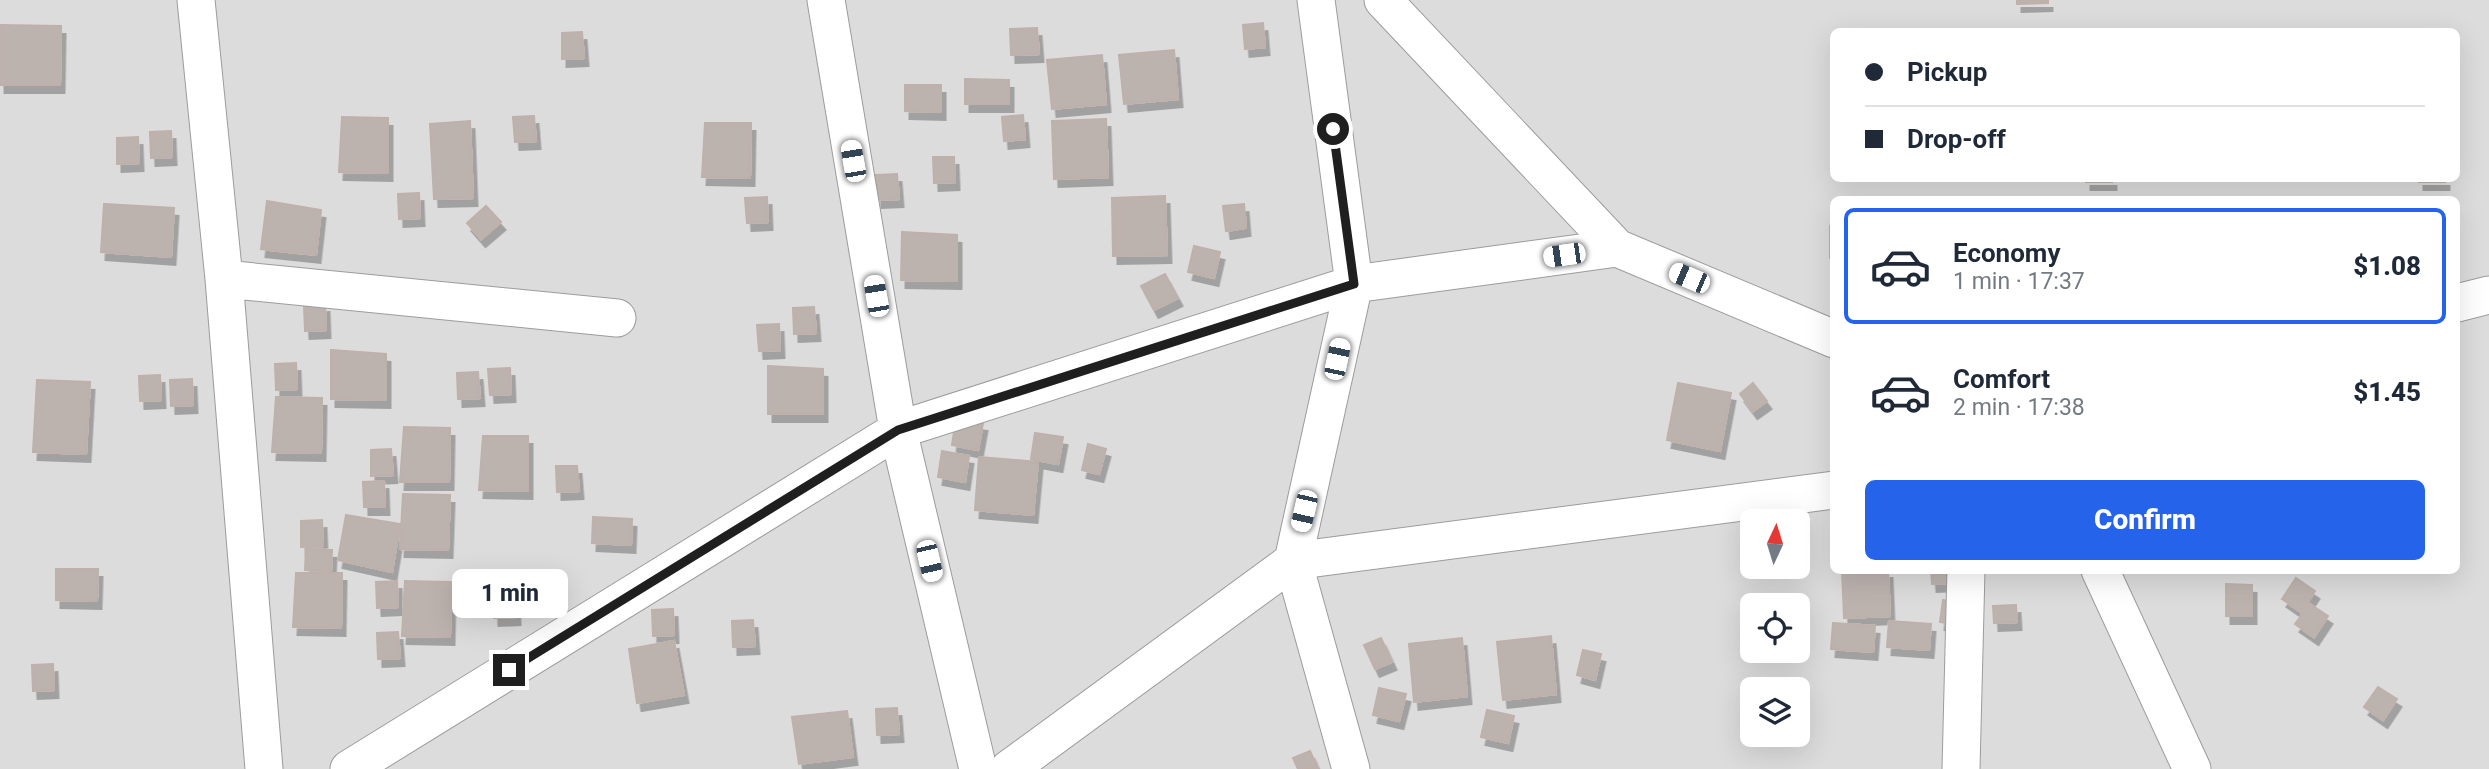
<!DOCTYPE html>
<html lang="en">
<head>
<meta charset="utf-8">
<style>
  :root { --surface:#fff; --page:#f2f2f3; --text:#1f2937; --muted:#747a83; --line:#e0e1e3; --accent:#2563eb }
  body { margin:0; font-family:Roboto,sans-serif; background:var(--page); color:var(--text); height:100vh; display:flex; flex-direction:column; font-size:26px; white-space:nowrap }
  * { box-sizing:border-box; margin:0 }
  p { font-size:23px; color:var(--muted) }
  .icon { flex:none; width:38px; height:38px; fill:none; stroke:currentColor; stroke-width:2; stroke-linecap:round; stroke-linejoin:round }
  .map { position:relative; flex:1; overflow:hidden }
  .drawer { position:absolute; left:1830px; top:196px; width:630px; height:378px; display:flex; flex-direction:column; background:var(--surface); border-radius:10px; box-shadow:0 7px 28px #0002 }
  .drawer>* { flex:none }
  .hud { position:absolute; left:1830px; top:28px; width:630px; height:154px; border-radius:10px; box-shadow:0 7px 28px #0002; display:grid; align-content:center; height:154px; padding:0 35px; background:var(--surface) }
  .needle { width:46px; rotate:4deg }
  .controls { position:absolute; left:1740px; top:509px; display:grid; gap:14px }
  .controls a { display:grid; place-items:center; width:70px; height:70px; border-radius:10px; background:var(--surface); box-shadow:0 7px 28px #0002; font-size:35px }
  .end { position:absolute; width:32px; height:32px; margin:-16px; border:9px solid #1f1f1f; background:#fff; box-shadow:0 0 0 4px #fff }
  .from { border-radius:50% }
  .bubble { position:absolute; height:49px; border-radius:10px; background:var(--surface); box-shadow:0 7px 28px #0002; font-size:23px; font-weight:800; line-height:49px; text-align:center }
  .car { position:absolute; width:21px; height:42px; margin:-21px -10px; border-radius:9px; box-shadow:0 0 5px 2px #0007; background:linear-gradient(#fff 24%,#345 0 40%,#fff 0 76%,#345 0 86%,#fff 0) }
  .hud b { display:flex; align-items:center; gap:24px; height:66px; font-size:26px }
  .hud b+b { border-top:2px solid var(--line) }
  .hud i { width:18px; height:18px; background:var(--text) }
  ul { padding:12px 0 0; list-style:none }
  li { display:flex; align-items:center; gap:21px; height:116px; margin:0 14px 10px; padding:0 21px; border:4px solid transparent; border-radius:10px }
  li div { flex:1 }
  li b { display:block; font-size:26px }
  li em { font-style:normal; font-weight:800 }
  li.current { border-color:var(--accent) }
  li>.icon { width:63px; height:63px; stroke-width:1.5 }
  .action { display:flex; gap:14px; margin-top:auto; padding:14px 35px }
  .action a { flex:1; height:80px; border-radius:10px; background:var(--accent); color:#fff; font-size:28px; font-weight:800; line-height:80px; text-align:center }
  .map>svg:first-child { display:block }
  .residential { fill:#dddcdc; fill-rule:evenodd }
  .building { fill:#bcb3af; stroke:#bfb0aa; stroke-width:2; filter:url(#shadow) }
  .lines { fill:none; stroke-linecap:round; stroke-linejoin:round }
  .minor-casing { stroke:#9c9c9c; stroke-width:39 }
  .minor { stroke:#fff; stroke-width:37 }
  .route { stroke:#1f1f1f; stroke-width:9 }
</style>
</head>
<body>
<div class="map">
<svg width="2489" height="769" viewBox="0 0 2489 769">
  <defs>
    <filter id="shadow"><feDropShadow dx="4.5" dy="8" stdDeviation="0" flood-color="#0004"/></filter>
  </defs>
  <rect width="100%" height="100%" fill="#efebe6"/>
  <!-- residential -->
  <path class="residential" d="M0,0H2489V769H0ZM1834,32H2457V178H1834ZM1834,200H2457V570H1834ZM1752,522H1797V567H1752ZM1752,606H1797V651H1752ZM1752,690H1797V735H1752Z"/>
  <!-- building -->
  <path class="building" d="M2017,0H2048V3L2017,4Z
    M1263,23L1265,47L1245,49L1243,25Z
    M0,25L61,26L60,85H0Z
    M1037,28L1039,54L1011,55L1010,29Z
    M582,32L584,58L562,59V33Z
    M1174,50L1178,99L1124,104L1119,55Z
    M1102,55L1106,104L1052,109L1047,60Z
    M965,79L1009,80V104H965Z
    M905,85H941V112L905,111Z
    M1023,115L1025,139L1004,141L1002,117Z
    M534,116L536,141L515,142L513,117Z
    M342,117L388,118V173L339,172Z
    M1106,119L1108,177L1054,179L1052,121Z
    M470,121L473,198L434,199L430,124Z
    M705,123H751L750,178L702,177Z
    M171,131L172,157L151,158L150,132Z
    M138,137L139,163L117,164V138Z
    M933,157H954L955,182L934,183Z
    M897,174L899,199L877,200L876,175Z
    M2086,178H2112V182H2086Z
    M2419,178H2445V182H2419Z
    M419,193L420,218L399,219L398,194Z
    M1165,196L1167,255L1113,256L1112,198Z
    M767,197L768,222L747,223L745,198Z
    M267,201L321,210L316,255L261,249Z
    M104,204L174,208L171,257L101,252Z
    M1244,204L1246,228L1226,231L1223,206Z
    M486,206L501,222L481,239L467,223Z
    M1830,226H1834V258H1830Z
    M902,232L957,235V281L901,280Z
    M1194,246L1220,252L1214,278L1188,272Z
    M1165,274L1178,298L1154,310L1141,286Z
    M325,304L326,330L305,331L304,305Z
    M814,307L816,333L794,334L793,308Z
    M779,324L780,350L759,351L757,325Z
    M331,350L386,354V400L331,399Z
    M296,363L297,389L276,390L275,364Z
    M768,366L823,369V414H768Z
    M510,368L511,394L490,395L488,369Z
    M478,372L480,398L458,399L457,373Z
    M160,375L161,400L140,401L139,376Z
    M192,379L193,405L171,406L170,380Z
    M37,380L90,382L86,454L33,452Z
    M1678,383L1731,393L1720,451L1667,440Z
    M1753,383L1767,401L1753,411L1740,394Z
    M276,397L322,398L321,453L272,452Z
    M956,419L983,423L978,450L952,445Z
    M404,427L450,428L449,482H400Z
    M1035,433L1063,437L1058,464L1031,459Z
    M483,436H528V491L479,490Z
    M1088,444L1106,449L1099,474L1082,470Z
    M391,449L393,475L371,476V450Z
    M942,451L969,456L965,482L938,477Z
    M979,457L1038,462L1033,515L975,510Z
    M556,466H577L579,491L557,492Z
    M384,481L385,507H364L363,482Z
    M403,494L450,495L448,550L400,549Z
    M346,515L400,524L392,572L338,560Z
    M593,517L632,519L631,545L592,543Z
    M322,520L323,546L301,547V521Z
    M306,549L332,550L331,571L305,570Z
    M56,569H98L97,601L56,600Z
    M1842,570H1888L1890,616L1844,618Z
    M1931,570H1954V583L1932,584Z
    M296,573H342L341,628L293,627Z
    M2296,578L2315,591L2301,612L2282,599Z
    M397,581L398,607L377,608L376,582Z
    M405,581L451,582L450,637L402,636Z
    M2226,584L2252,585V616H2226Z
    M515,591L516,617L494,618L493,592Z
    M1943,600L1960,603L1957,625L1940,622Z
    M2310,604L2328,616L2314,637L2295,624Z
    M2016,605L2017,622L1994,623L1993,606Z
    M673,609L674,635L653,636L652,610Z
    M753,620L755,646L733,647L732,621Z
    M1889,621L1931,624L1929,650L1887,647Z
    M1833,623L1875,626L1873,652L1831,649Z
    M398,632L400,658L378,659L377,633Z
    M1551,636L1556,694L1503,700L1497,642Z
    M1381,638L1392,662L1375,669L1364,645Z
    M1462,638L1467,696L1414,702L1409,644Z
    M674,641L684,695L637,703L629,649Z
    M1583,650L1601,654L1595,680L1577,675Z
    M53,664L54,690L33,691L32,665Z
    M2378,687L2397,699L2383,720L2364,707Z
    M1379,688L1406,694L1399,721L1373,715Z
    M897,708L899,734L877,735L876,709Z
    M1487,710L1514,716L1508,743L1481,737Z
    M847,711L853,757L799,764L792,717Z
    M1310,751L1318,769H1298L1293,758Z"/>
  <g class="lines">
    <defs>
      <path id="minor" d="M196,0L224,279L264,769
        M826,0L898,430L978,769
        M1316,0L1354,284L1293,561L1351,769
        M1617,248L1834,339
        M224,279L617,318
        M2457,303L2489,295
        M2100,570L2192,769
        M349,769L898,430L1354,284L1617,248L1383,0
        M1009,769L1293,561L1834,490
        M1961,769L1966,570"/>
    </defs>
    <!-- minor casing -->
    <use href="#minor" class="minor-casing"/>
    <!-- minor -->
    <use href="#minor" class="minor"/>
  </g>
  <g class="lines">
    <!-- route -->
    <path class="route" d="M509,670L898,430L1354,284L1333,129"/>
  </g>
</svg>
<div class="controls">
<a><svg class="needle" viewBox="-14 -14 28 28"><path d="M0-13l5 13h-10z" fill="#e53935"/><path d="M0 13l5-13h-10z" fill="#747a83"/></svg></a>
<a><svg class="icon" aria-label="locate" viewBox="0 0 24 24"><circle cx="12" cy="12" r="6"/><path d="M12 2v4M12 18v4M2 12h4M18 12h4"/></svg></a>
<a><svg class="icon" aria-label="layers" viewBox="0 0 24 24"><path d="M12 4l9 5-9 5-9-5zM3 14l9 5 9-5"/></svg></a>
</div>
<i class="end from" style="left:1333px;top:129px"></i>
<i class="end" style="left:509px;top:670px"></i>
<div class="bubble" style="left:452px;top:569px;width:116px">1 min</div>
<i class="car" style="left:853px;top:161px;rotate:350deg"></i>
<i class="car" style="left:1564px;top:255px;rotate:262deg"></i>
<i class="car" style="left:1689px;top:278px;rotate:293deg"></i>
<i class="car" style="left:876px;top:296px;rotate:350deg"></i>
<i class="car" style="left:1337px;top:359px;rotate:12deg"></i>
<i class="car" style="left:1304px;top:511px;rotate:193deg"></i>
<i class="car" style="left:929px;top:561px;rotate:167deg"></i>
<div class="hud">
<b><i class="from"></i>Pickup</b>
<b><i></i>Drop-off</b>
</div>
<section class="drawer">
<ul>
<li class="current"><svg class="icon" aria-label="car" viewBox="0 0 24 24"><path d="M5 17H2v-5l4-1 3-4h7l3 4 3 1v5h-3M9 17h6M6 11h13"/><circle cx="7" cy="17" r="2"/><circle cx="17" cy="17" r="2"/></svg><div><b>Economy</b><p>1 min · 17:37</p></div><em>$1.08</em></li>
<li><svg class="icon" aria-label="car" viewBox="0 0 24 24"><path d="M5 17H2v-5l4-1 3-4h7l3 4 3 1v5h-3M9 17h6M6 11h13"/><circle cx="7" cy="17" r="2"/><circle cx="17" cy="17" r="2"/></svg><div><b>Comfort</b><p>2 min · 17:38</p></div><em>$1.45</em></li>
</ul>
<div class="action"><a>Confirm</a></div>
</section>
</div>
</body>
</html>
